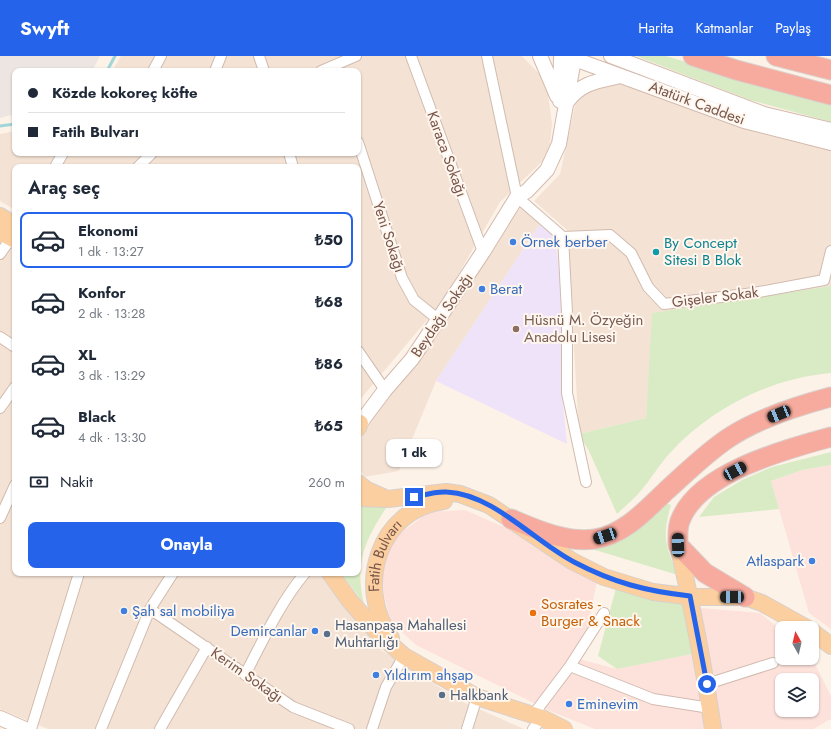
<!DOCTYPE html>
<html lang="tr">
<head>
<meta charset="utf-8">
<style>
  :root { --surface:#fff; --page:#f6f6f7; --text:#1f2937; --muted:#747a83; --line:#e0e1e3; --accent:#2563eb }
  body { margin:0; font-family:Jost,sans-serif; background:var(--page); color:var(--text); height:100vh; display:flex; flex-direction:column; font-size:15px; white-space:nowrap }
  * { box-sizing:border-box; margin:0 }
  p { font-size:13px; color:var(--muted) }
  .icon { flex:none; width:22px; height:22px; fill:none; stroke:currentColor; stroke-width:2; stroke-linecap:round; stroke-linejoin:round }
  .map { position:relative; flex:1; overflow:hidden }
  .panel { position:absolute; left:12px; top:108px; width:349px; height:412px; display:flex; flex-direction:column; background:var(--surface); border-radius:8px; box-shadow:0 1px 3px #0004 }
  .panel>* { flex:none }
  .top-card { position:absolute; left:12px; top:12px; width:349px; height:88px; border-radius:8px; box-shadow:0 1px 3px #0004; display:grid; align-content:center; height:88px; padding:0 16px; background:var(--surface) }
  .needle { width:26px; rotate:352deg }
  .tools { position:absolute; left:775px; top:565px; display:grid; gap:8px }
  .tools a { display:grid; place-items:center; width:44px; height:44px; border-radius:8px; background:var(--surface); box-shadow:0 1px 3px #0004; font-size:20px }
  .end { position:absolute; width:18px; height:18px; margin:-9px; border:5px solid #2563eb; background:#fff; box-shadow:0 0 0 2px #fff }
  .from { border-radius:50% }
  .bubble { position:absolute; height:28px; border-radius:8px; background:var(--surface); box-shadow:0 1px 3px #0004; font-size:13px; font-weight:700; line-height:28px; text-align:center }
  .car { position:absolute; width:12px; height:24px; margin:-12px -6px; border-radius:5px; box-shadow:0 0 3px 1px #0007; background:linear-gradient(#222 24%,#8ab4d8 0 40%,#222 0 76%,#8ab4d8 0 86%,#222 0) }
  .top-card b { display:flex; align-items:center; gap:14px; height:38px; font-size:15px }
  .top-card b+b { border-top:1px solid var(--line) }
  .top-card i { width:10px; height:10px; background:var(--text) }
  ul { padding:0; list-style:none }
  li { display:flex; align-items:center; gap:12px; height:56px; margin:0 8px 6px; padding:0 8px; border:2px solid transparent; border-radius:8px }
  li div { flex:1 }
  li b { display:block; font-size:15px }
  li em { font-style:normal; font-weight:700 }
  li.active { border-color:var(--accent) }
  li>.icon { width:36px; height:36px; stroke-width:1.5 }
  h2 { padding:0 16px; font-size:18px; line-height:48px }
  .pay { display:flex; align-items:center; gap:10px; height:44px; padding:0 16px; font-size:15px }
  .pay p { margin-inline-start:auto }
  .button { display:flex; gap:8px; margin-top:auto; padding:8px 16px }
  .button a { flex:1; height:46px; border-radius:8px; background:var(--accent); color:#fff; font-size:16px; font-weight:700; line-height:46px; text-align:center }
  header { display:flex; align-items:center; gap:24px; box-sizing:border-box; height:56px; padding:0 20px; background:var(--accent); color:#fff }
  header strong { font-size:19px }
  nav { display:flex; gap:22px; margin-inline-start:auto; font-size:14px }
  .map>svg:first-child { display:block }
  .residential { fill:#f4e3d5 }
  .commercial { fill:#fde1db; fill-rule:evenodd }
  .industrial { fill:#ede5e1 }
  .education { fill:#efe3f9 }
  .green { fill:#d8ebc5 }
  .lines { fill:none; stroke-linecap:round; stroke-linejoin:round }
  .stream { stroke:#a1d6d9; stroke-width:3 }
  .street-casing { stroke:#d1bbaf; stroke-width:12 }
  .secondary-casing { stroke:#d4baad; stroke-width:16 }
  .primary-casing { stroke:#d9d0cd; stroke-width:18 }
  .highway-casing { stroke:#d9d0cd; stroke-width:21 }
  .street { stroke:#fff; stroke-width:10 }
  .secondary { stroke:#fff; stroke-width:14 }
  .primary { stroke:#fbcf9f; stroke-width:16 }
  .highway { stroke:#f7ab9e; stroke-width:19 }
  .route { stroke:#2563eb; stroke-width:5 }
  .shop-dot { fill:#3f7fe0; stroke:#fff6ee; stroke-width:1.5 }
  .culture-dot { fill:#0f9aa8; stroke:#fff6ee; stroke-width:1.5 }
  .education-dot { fill:#8d6e63; stroke:#fff6ee; stroke-width:1.5 }
  .food-dot { fill:#e8710a; stroke:#fff6ee; stroke-width:1.5 }
  .service-dot { fill:#5c6f8a; stroke:#fff6ee; stroke-width:1.5 }
  .labels { text-anchor:middle; dominant-baseline:central; stroke-width:4; stroke-linejoin:round; paint-order:stroke }
  .street-label { font-size:15px; fill:#77564b; stroke:#fff6ee }
  .shop-label { font-size:15px; fill:#366cbe; stroke:#fff6ee; text-anchor:start }
  .culture-label { font-size:15px; fill:#0d838f; stroke:#fff6ee; text-anchor:start }
  .education-label { font-size:15px; fill:#785e54; stroke:#fff6ee; text-anchor:start }
  .food-label { font-size:15px; fill:#c56008; stroke:#fff6ee; text-anchor:start }
  .service-label { font-size:15px; fill:#4e5e75; stroke:#fff6ee; text-anchor:start }
</style>
</head>
<body>
<header>
<strong>Swyft</strong>
<nav><a>Harita</a><a>Katmanlar</a><a>Paylaş</a></nav>
</header>
<div class="map">
<svg width="831" height="673" viewBox="0 0 831 673">
  <rect width="100%" height="100%" fill="#fdf2e7"/>
  <!-- residential -->
  <path class="residential" d="M121,0H522L546,25L552,67L549,99L500,146L443,245L358,346V111H15V154L0,145V78L15,75V97H358V15H112Z
    M616,26L831,93V230L653,257L646,362L579,378L567,174L534,145L560,118L576,45L585,34Z
    M521,151L540,168L436,325L399,415L364,421L358,408V389L360,379Z
    M0,180L15,189V517H321L381,594L461,645L524,673H48L0,653Z"/>
  <!-- commercial -->
  <path class="commercial" d="M831,409V573L809,557L771,425L802,414Z
    M465,454L513,475L598,520L586,579L572,601L617,613L697,597L707,673H595L550,655L416,589L391,566L384,539L382,511L394,482L429,456Z
    M700,552L760,557L782,575V602H812L831,640V663L813,673H718ZM782,624H812V654H782Z"/>
  <!-- industrial -->
  <path class="industrial" d="M0,0H100L92,15H15V58L0,62Z"/>
  <!-- education -->
  <path class="education" d="M540,168L553,175L558,203L563,255L562,338L567,388L436,325Z"/>
  <!-- green -->
  <path class="green" d="M636,0H666L758,28L831,46V66L750,44Z
    M831,230V317C770,322 710,353 669,398C658,410 650,425 639,437C633,444 624,451 617,458L589,395L579,378L646,362L652,257Z
    M831,396V409L802,414L771,425L779,453L699,461L714,441L742,424L772,411Z
    M358,446L388,449C365,484 354,506 364,548L341,517H358Z
    M665,447L671,449C662,480 665,490 678,519L585,491Z
    M616,532L684,543L697,597L617,613L598,600Z"/>
  <g class="lines">
    <!-- stream -->
    <path class="stream" d="M107,15L115,0
      M0,70L15,68"/>
    <defs>
      <path id="street" d="M259,0L264,15
        M411,0L483,196
        M487,0L517,141L563,181L567,256V337L586,426
        M153,15L161,0
        M215,15L221,0
        M321,15L356,0
        M358,86L402,222L414,244L439,264
        M289,97L293,111
        M55,111L63,97
        M138,111L152,97
        M563,181L610,179L631,197L648,231L664,248L754,237L824,224L831,195
        M0,198L11,182
        M0,281L15,291
        M358,295L385,334
        M0,352L15,331
        M0,462L15,429
        M150,553L293,651L349,673
        M570,610L653,643L710,652
        M245,619C263,584 280,547 305,517
        M707,628L773,607
        M533,659L570,610L604,557
        M31,673L79,517
        M101,673L150,553L173,517
        M160,673L207,591
        M372,673L386,631L404,600
        M467,673L477,641
        M533,673L542,662"/>
      <path id="secondary" d="M540,0L557,40
        M566,0L744,65L831,87
        M611,0L764,58L831,74
        M560,45L561,0
        M567,46C581,26 599,25 621,20
        M358,370L385,334L412,303L483,196L517,141L527,135L547,114L559,88L574,3
        M0,662L25,673"/>
      <g id="primary">
        <path d="M0,160L15,169"/>
        <path d="M0,176L15,184"/>
        <path d="M358,372L360,367"/>
        <path d="M358,427L367,434L383,441"/>
        <path d="M358,442L388,443L446,436L460,438L489,449L572,505L604,521L653,536L694,541H745L762,547L807,572"/>
        <path d="M678,489C692,550 704,611 713,673"/>
        <path d="M330,517L350,545L378,577L404,600L477,641L542,662L564,673"/>
        <path d="M813,576L831,590"/>
        <path id="s1" d="M391,582C355,531 378,453 444,445"/>
      </g>
      <path id="highway" d="M693,0L736,14L831,39
        M776,0L831,14
        M511,463C537,474 566,487 595,483C624,479 647,453 667,434C687,416 707,396 730,381C759,362 797,350 831,341
        M745,541L705,517L678,489C678,480 677,473 680,465C698,416 787,393 831,381"/>
    </defs>
    <!-- street casing -->
    <use href="#street" class="street-casing"/>
    <!-- secondary casing -->
    <use href="#secondary" class="secondary-casing"/>
    <!-- primary casing -->
    <use href="#primary" class="primary-casing"/>
    <!-- highway casing -->
    <use href="#highway" class="highway-casing"/>
    <!-- street -->
    <use href="#street" class="street"/>
    <!-- secondary -->
    <use href="#secondary" class="secondary"/>
    <!-- primary -->
    <use href="#primary" class="primary"/>
    <!-- highway -->
    <use href="#highway" class="highway"/>
  </g>
  <g class="lines">
    <!-- route -->
    <path class="route" d="M414,441C424,439 436,435 447,436C493,438 535,486 574,506C614,527 646,535 690,540L707,628"/>
  </g>
  <!-- markers -->
  <g class="shop-dot">
    <circle cx="513" cy="186" r="4"/>
    <circle cx="482" cy="233" r="4"/>
    <circle cx="812" cy="505" r="4"/>
    <circle cx="124" cy="555" r="4"/>
    <circle cx="315" cy="575" r="4"/>
    <circle cx="376" cy="619" r="4"/>
    <circle cx="569" cy="648" r="4"/>
  </g>
  <circle class="culture-dot" cx="656" cy="196" r="4"/>
  <circle class="education-dot" cx="516" cy="273" r="4"/>
  <circle class="food-dot" cx="533" cy="557" r="4"/>
  <g class="service-dot">
    <circle cx="327" cy="578" r="4"/>
    <circle cx="442" cy="639" r="4"/>
  </g>
  <g class="labels">
    <!-- street labels -->
    <g class="street-label">
      <text transform="translate(697 47) rotate(20)">Atatürk Caddesi</text>
      <text transform="translate(447 98) rotate(70)">Karaca Sokağı</text>
      <text transform="translate(389 181) rotate(72)">Yeni Sokağı</text>
      <text transform="translate(715 241) rotate(-7)">Gişeler Sokak</text>
      <text transform="translate(442 259) rotate(-56)">Beydağı Sokağı</text>
      <text stroke="none"><textPath href="#s1" startOffset="88">Fatih Bulvarı</textPath></text>
      <text transform="translate(247 619) rotate(35)">Kerim Sokağı</text>
    </g>
    <!-- shop labels -->
    <g class="shop-label">
      <text x="521" y="186">Örnek berber</text>
      <text x="490" y="233">Berat</text>
      <text x="804" y="505" text-anchor="end">Atlaspark</text>
      <text x="132" y="555">Şah sal mobiliya</text>
      <text x="307" y="575" text-anchor="end">Demircanlar</text>
      <text x="384" y="619">Yıldırım ahşap</text>
      <text x="577" y="648">Eminevim</text>
    </g>
    <!-- culture labels -->
    <g class="culture-label">
      <text x="664" y="187">By Concept<tspan x="664" dy="17">Sitesi B Blok</tspan></text>
    </g>
    <!-- education labels -->
    <g class="education-label">
      <text x="524" y="264">Hüsnü M. Özyeğin<tspan x="524" dy="17">Anadolu Lisesi</tspan></text>
    </g>
    <!-- food labels -->
    <g class="food-label">
      <text x="541" y="548">Sosrates -<tspan x="541" dy="17">Burger &amp; Snack</tspan></text>
    </g>
    <!-- service labels -->
    <g class="service-label">
      <text x="335" y="569">Hasanpaşa Mahallesi<tspan x="335" dy="17">Muhtarlığı</tspan></text>
      <text x="450" y="639">Halkbank</text>
    </g>
  </g>
</svg>
<div class="tools">
<a><svg class="needle" viewBox="-14 -14 28 28"><path d="M0-13l5 13h-10z" fill="#e53935"/><path d="M0 13l5-13h-10z" fill="#747a83"/></svg></a>
<a><svg class="icon" aria-label="layers" viewBox="0 0 24 24"><path d="M12 4l9 5-9 5-9-5zM3 14l9 5 9-5"/></svg></a>
</div>
<i class="end from" style="left:707px;top:628px"></i>
<i class="end" style="left:414px;top:441px"></i>
<div class="bubble" style="left:386px;top:383px;width:56px">1 dk</div>
<i class="car" style="left:779px;top:358px;rotate:248deg"></i>
<i class="car" style="left:735px;top:415px;rotate:62deg"></i>
<i class="car" style="left:605px;top:480px;rotate:251deg"></i>
<i class="car" style="left:678px;top:489px;rotate:358deg"></i>
<i class="car" style="left:732px;top:541px;rotate:270deg"></i>
<div class="top-card">
<b><i class="from"></i>Közde kokoreç köfte</b>
<b><i></i>Fatih Bulvarı</b>
</div>
<section class="panel">
<h2>Araç seç</h2>
<ul>
<li class="active"><svg class="icon" aria-label="car" viewBox="0 0 24 24"><path d="M5 17H2v-5l4-1 3-4h7l3 4 3 1v5h-3M9 17h6M6 11h13"/><circle cx="7" cy="17" r="2"/><circle cx="17" cy="17" r="2"/></svg><div><b>Ekonomi</b><p>1 dk · 13:27</p></div><em>₺50</em></li>
<li><svg class="icon" aria-label="car" viewBox="0 0 24 24"><path d="M5 17H2v-5l4-1 3-4h7l3 4 3 1v5h-3M9 17h6M6 11h13"/><circle cx="7" cy="17" r="2"/><circle cx="17" cy="17" r="2"/></svg><div><b>Konfor</b><p>2 dk · 13:28</p></div><em>₺68</em></li>
<li><svg class="icon" aria-label="car" viewBox="0 0 24 24"><path d="M5 17H2v-5l4-1 3-4h7l3 4 3 1v5h-3M9 17h6M6 11h13"/><circle cx="7" cy="17" r="2"/><circle cx="17" cy="17" r="2"/></svg><div><b>XL</b><p>3 dk · 13:29</p></div><em>₺86</em></li>
<li><svg class="icon" aria-label="car" viewBox="0 0 24 24"><path d="M5 17H2v-5l4-1 3-4h7l3 4 3 1v5h-3M9 17h6M6 11h13"/><circle cx="7" cy="17" r="2"/><circle cx="17" cy="17" r="2"/></svg><div><b>Black</b><p>4 dk · 13:30</p></div><em>₺65</em></li>
</ul>
<div class="pay"><svg class="icon" aria-label="cash" viewBox="0 0 24 24"><path d="M3 7h18v10H3z"/><circle cx="12" cy="12" r="2"/></svg>Nakit<p>260 m</p></div>
<div class="button"><a>Onayla</a></div>
</section>
</div>
</body>
</html>
